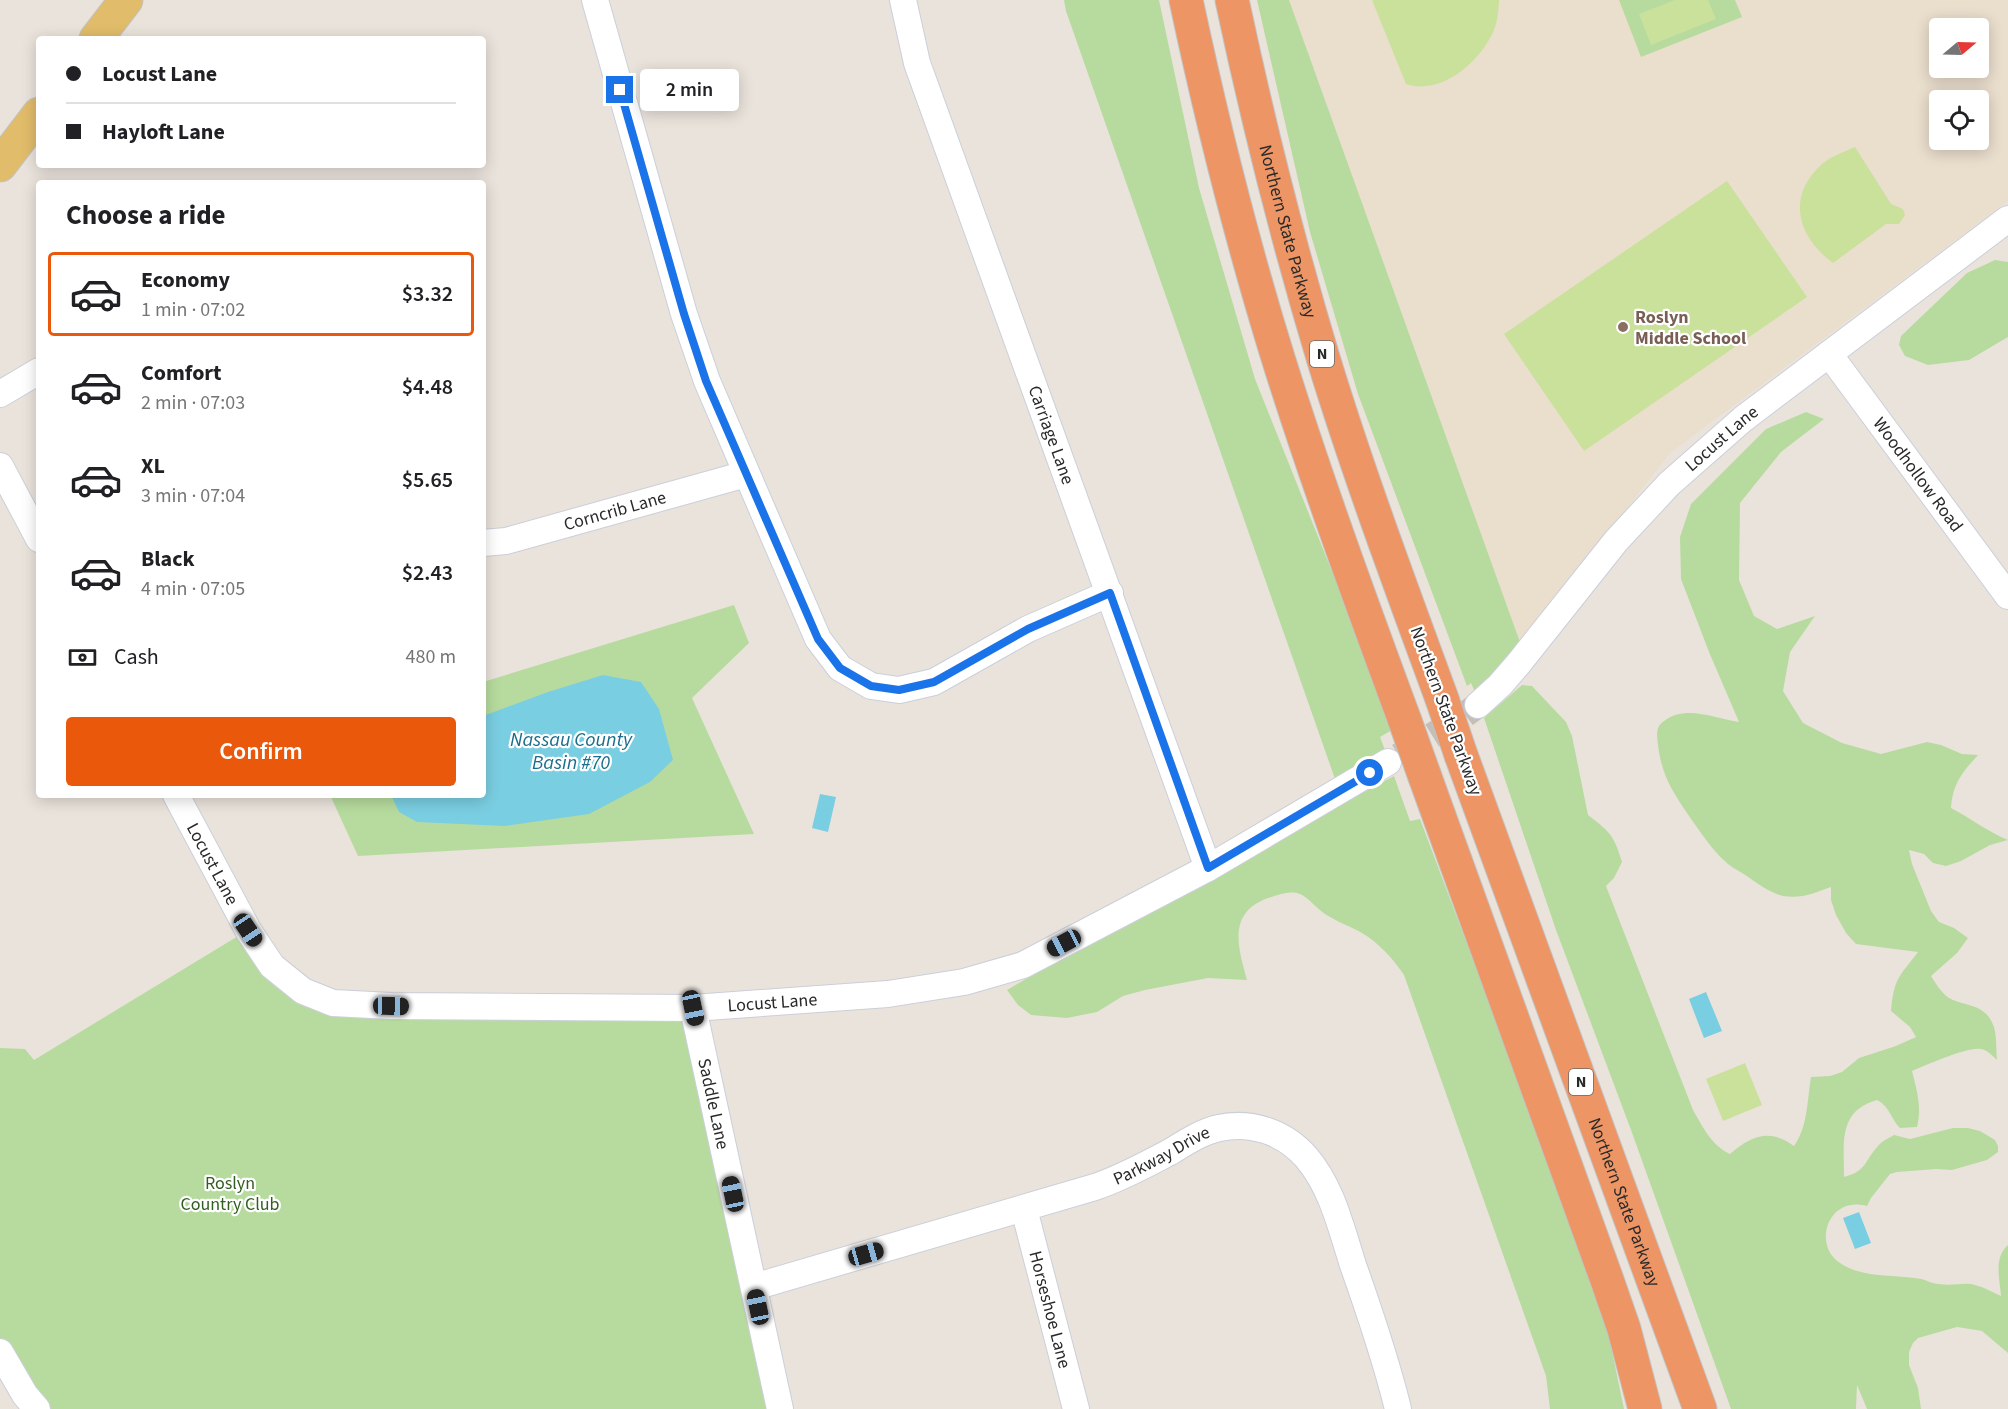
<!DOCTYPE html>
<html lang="en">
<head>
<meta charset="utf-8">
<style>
  :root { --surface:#fff; --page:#f6f6f6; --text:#202124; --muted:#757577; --line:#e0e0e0; --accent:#ea580c }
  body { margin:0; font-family:"Source Sans 3",sans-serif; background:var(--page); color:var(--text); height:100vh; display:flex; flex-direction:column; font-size:22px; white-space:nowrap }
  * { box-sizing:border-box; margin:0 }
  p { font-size:20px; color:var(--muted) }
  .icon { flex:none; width:33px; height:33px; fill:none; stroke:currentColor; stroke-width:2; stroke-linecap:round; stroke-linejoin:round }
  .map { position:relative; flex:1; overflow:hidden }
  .details { position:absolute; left:36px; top:180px; width:450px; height:618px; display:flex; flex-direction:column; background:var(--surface); border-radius:6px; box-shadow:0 3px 15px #0003 }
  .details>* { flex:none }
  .guide { position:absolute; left:36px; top:36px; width:450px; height:132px; border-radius:6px; box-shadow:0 3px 15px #0003; display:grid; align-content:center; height:132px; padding:0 30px; background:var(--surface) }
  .needle { width:39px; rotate:71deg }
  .tools { position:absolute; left:1929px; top:18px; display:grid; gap:12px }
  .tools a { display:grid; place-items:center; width:60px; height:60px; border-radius:6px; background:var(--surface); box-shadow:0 3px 15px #0003; font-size:30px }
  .end { position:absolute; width:27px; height:27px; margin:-14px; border:8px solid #1a73e8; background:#fff; box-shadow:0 0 0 3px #fff }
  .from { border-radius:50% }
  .bubble { position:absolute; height:42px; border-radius:6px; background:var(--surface); box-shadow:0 3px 15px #0003; font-size:20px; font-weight:600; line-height:42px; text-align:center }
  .car { position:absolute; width:18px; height:36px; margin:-18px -9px; border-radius:8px; box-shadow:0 0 4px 2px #0007; background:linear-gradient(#222 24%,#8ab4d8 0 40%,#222 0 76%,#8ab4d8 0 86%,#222 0) }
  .guide b { display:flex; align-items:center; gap:21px; height:57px; font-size:22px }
  .guide b+b { border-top:2px solid var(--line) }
  .guide i { width:15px; height:15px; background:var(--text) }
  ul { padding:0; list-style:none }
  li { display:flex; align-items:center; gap:18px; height:84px; margin:0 12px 9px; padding:0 18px; border:3px solid transparent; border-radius:6px }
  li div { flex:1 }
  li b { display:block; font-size:22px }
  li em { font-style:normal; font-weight:600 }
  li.current { border-color:var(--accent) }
  li>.icon { width:54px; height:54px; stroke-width:1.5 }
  h2 { padding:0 30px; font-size:27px; line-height:72px }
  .pay { display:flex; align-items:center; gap:15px; height:66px; padding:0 30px; font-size:22px }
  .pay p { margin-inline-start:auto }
  .cta { display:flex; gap:12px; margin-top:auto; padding:12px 30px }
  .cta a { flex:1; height:69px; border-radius:6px; background:var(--accent); color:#fff; font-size:24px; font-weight:600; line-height:69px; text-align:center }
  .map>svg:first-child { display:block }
  .education { fill:#eadecd; fill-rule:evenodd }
  .green { fill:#b7db9e }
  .pitch { fill:#c9e19b }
  .water { fill:#7acee1 }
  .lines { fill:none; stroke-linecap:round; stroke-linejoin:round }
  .minor-tunnel { stroke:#c3beb8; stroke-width:26; stroke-dasharray:26 13; stroke-linecap:butt }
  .minor-casing { stroke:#cbcfd9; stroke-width:28 }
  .major-casing { stroke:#c3c3c3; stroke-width:35 }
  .highway-casing { stroke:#c3c3c3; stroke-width:35 }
  .minor { stroke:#fff; stroke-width:26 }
  .major { stroke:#e1bc6a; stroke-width:33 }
  .highway { stroke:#ed9564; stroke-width:33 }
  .highway-bridge-casing { stroke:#c3c3c3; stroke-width:35; stroke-linecap:butt }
  .highway-bridge { stroke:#ed9564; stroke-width:33 }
  .route { stroke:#1a73e8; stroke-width:8 }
  .education-dot { fill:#8d6e63; stroke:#fff; stroke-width:2 }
  .labels { text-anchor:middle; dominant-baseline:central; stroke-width:4.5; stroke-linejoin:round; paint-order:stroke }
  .shield { fill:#fff; stroke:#696969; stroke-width:1.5 }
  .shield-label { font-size:16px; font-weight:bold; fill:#292929 }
  .street-label { font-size:18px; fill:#292929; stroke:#fff }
  .education-label { font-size:18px; font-weight:bold; fill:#785e54; stroke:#fff; text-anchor:start }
  .park-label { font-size:18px; fill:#325e21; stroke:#fff }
  .water-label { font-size:20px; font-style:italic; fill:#1b6d8b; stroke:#fff }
</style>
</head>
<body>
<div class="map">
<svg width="2008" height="1409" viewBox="0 0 2008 1409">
  <rect width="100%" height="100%" fill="#eae3dc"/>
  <!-- education -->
  <path class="education" d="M1289,0H2008V201L1670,453L1521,645ZM1940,28H1978V68H1940ZM1940,100H1978V140H1940Z"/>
  <!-- green -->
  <path class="green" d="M1064,0H1159L1199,188L1255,379L1341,594L1392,730L1380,737L1385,750L1335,779L1066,11Z
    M1257,0H1289L1521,645L1497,673L1475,692L1471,683L1467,686L1358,394L1310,232Z
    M1619,0H1735L1742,17L1641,57Z
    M1995,260L2008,262V337L1969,360L1928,365L1905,356L1899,345L1901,336L1967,273Z
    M1806,412L1824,419L1781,452L1740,503L1739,580L1754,616L1777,629L1815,616L1790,652L1783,691L1803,723L1842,743L1881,754L1927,742L1941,745L1962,754L1978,755C1962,773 1953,783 1951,808C1971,818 1986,831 2008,840L1990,845L1961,861L1946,866L1933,863L1924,854L1909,850L1912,864L1931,911L1939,922L1954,928L1968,938L1957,953L1931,976C1937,985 1942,995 1953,1000C1971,1007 1986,1005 1994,1027C1997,1038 1996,1049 1997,1060C1993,1056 1987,1050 1981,1049C1966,1047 1927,1065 1912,1071C1917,1091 1922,1107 1917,1127L1900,1128C1891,1119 1890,1107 1877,1100C1838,1111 1844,1142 1844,1177C1867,1171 1864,1161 1878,1146C1882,1141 1889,1138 1894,1135L1910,1139L1953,1128H1968L1980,1131L1995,1140L1998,1146V1152L1987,1160L1952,1170L1936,1169L1897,1172L1890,1174L1871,1198L1867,1206C1828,1195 1812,1245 1840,1263C1864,1279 1894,1274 1921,1279C1927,1280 1932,1284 1939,1284C1949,1286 1961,1283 1971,1284C1982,1286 1992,1292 2001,1296C2000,1280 1993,1258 2008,1245V1353L1982,1331L1970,1329L1957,1327L1918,1338L1913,1343L1909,1352V1365L1918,1388L1921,1409H1867L1857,1385L1856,1409H1731L1631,1130L1556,930L1484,718L1522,685L1532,686L1566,722L1572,736L1588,815C1610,832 1614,835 1622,862L1614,878L1606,886L1693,1110C1703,1127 1711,1145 1730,1154C1751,1136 1770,1128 1794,1146C1808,1126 1807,1101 1811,1077L1830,1076L1842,1072L1859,1058L1896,1046L1916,1037L1910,1027L1891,1011C1894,978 1899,977 1918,952L1856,944L1846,933L1836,915L1831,900V887C1814,893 1802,899 1783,896C1771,893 1761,886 1751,879C1744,873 1735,870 1728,864C1715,853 1706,840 1696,826C1677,798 1662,780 1658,745C1657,736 1655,727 1664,721C1686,704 1716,719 1739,722L1709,652L1681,579L1680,537L1691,504L1766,429Z
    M734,605L749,643L692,698L754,834L358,856L330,795H483V682Z
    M1394,776L1410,821L1420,819L1602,1303L1624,1409H1550L1546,1376L1404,975C1393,959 1379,943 1362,933C1350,926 1337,922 1325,914C1317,909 1309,898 1300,894C1289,890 1278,895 1268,898C1227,913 1238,947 1247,980L1208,978L1145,990L1123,996L1097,1012L1067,1018L1031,1015L1018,1005L1007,990L1093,940L1142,918L1180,891L1215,876L1254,856L1343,803Z
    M248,930L303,991L693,1008L778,1409H37L0,1352V1048L25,1049L34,1060Z"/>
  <!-- pitch -->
  <path class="pitch" d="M1372,0H1499V2C1498,15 1497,27 1490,38C1475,66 1439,95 1406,84Z
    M1675,0H1708L1716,19L1651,45L1639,14Z
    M1855,147L1891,204L1903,209L1905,215L1899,224H1886L1833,263C1797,237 1786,196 1822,164C1831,156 1844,152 1855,147Z
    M1727,181L1807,297L1584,451L1504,334Z
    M1745,1063L1762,1105L1723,1121L1706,1079Z"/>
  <!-- water -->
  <path class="water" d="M603,675L641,682L659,709L673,760L650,782L589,814L505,826L417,822L399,812L391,795H483V716L548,692Z
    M820,794L836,797L828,832L812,828Z
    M1706,992L1722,1031L1704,1038L1689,999Z
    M1859,1212L1871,1243L1855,1249L1843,1218Z"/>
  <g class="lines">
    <!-- minor-tunnel -->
    <path class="minor-tunnel" d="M1399,756L1459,719L1478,705"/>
    <defs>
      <g id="minor">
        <path d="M595,0L684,314L707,381L818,639L840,668L871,686L899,690L934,682L1028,629L1110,593"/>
        <path id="s1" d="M903,0L917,63L1208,868"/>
        <path id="s2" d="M1829,354L2008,596"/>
        <path d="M0,394L39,371"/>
        <path d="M0,466L39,539"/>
        <path id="s3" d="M483,543L506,541L746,474"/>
        <path id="s4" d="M1478,705L1500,685L1519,663L1616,541L1669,484L1743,419L2008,219"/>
        <path id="s5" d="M176,795L248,930L272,966L303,991L333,1003L391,1006L693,1008L888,994L964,982L1023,965L1208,868L1388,762"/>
        <path id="s6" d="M693,1008L780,1409"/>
        <path id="s7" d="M1024,1209L1076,1409"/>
        <path id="s8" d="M754,1287L1095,1187C1122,1178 1145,1165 1170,1152C1185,1143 1201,1132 1219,1128C1251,1121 1284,1132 1306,1157C1332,1187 1341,1228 1353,1265C1370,1313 1386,1360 1398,1409"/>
        <path d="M0,1352L25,1395L37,1409"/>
      </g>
      <path id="major" d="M96,39L126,0
        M0,165L39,114"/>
      <g id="highway">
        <path d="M1186,0C1212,122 1242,242 1279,361C1317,482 1361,602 1405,721"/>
        <path id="s9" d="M1232,0C1258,122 1288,242 1324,361C1359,475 1401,587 1442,699"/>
        <path id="s10" d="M1461,755L1700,1409"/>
        <path d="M1425,777L1607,1280L1624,1329L1645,1409"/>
      </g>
    </defs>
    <!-- minor casing -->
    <use href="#minor" class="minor-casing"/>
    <!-- major casing -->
    <use href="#major" class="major-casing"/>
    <!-- highway casing -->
    <use href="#highway" class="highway-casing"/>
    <!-- minor -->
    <use href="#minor" class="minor"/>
    <!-- major -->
    <use href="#major" class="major"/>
    <!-- highway -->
    <use href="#highway" class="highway"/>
    <defs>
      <path id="highway-bridge" d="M1442,699L1461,755
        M1405,721L1425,777"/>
    </defs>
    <!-- highway-bridge casing -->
    <use href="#highway-bridge" class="highway-bridge-casing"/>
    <!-- highway-bridge -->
    <use href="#highway-bridge" class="highway-bridge"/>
  </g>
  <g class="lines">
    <!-- route -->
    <path class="route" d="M620,90L684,314L706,381L818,639L840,668L871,686L899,690L934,682L1028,629L1110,593L1208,868L1370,773"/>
  </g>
  <!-- markers -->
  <circle class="education-dot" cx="1623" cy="327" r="6"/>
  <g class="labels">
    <!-- shield labels -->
    <g class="shield">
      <rect x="1310" y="341" width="24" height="26" rx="4.5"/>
      <rect x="1569" y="1069" width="24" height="26" rx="4.5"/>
    </g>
    <g class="shield-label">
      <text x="1322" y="354">N</text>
      <text x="1581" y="1082">N</text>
    </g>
    <!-- street labels -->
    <g class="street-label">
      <text stroke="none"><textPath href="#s9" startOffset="238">Northern State Parkway</textPath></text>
      <text stroke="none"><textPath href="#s1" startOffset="460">Carriage Lane</textPath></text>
      <text stroke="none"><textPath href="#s4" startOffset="362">Locust Lane</textPath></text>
      <text stroke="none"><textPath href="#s2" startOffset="150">Woodhollow Road</textPath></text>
      <text stroke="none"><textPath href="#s3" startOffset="136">Corncrib Lane</textPath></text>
      <text transform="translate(1446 711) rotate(70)">Northern State Parkway</text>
      <text stroke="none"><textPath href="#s5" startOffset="78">Locust Lane</textPath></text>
      <text stroke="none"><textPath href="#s5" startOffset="708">Locust Lane</textPath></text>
      <text stroke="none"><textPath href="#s6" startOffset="98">Saddle Lane</textPath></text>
      <text stroke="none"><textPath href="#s8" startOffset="429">Parkway Drive</textPath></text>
      <text stroke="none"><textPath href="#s10" startOffset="476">Northern State Parkway</textPath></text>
      <text stroke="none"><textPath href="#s7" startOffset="104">Horseshoe Lane</textPath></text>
    </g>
    <!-- education labels -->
    <g class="education-label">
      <text x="1635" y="317">Roslyn<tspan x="1635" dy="21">Middle School</tspan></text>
    </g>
    <!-- park labels -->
    <g class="park-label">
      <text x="230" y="1183">Roslyn<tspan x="230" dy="21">Country Club</tspan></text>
    </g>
    <!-- water labels -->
    <g class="water-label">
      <text x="571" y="740">Nassau County<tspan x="571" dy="23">Basin #70</tspan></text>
    </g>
  </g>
</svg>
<div class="tools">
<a><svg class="needle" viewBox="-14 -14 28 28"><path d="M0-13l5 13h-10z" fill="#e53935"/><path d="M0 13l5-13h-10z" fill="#757577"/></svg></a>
<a><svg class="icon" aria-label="locate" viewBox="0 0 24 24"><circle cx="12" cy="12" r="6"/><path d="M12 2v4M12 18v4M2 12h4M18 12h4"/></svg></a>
</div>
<i class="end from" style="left:1370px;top:773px"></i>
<i class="end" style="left:620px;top:90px"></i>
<div class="bubble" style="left:640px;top:69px;width:99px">2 min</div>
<i class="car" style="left:248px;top:930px;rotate:146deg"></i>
<i class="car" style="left:1064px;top:943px;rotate:242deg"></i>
<i class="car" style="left:391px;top:1006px;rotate:91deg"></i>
<i class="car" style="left:693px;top:1008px;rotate:168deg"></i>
<i class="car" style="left:733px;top:1194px;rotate:348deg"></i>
<i class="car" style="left:866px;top:1254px;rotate:74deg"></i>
<i class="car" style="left:758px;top:1307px;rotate:348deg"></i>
<div class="guide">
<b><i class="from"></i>Locust Lane</b>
<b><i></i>Hayloft Lane</b>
</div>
<section class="details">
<h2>Choose a ride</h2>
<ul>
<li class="current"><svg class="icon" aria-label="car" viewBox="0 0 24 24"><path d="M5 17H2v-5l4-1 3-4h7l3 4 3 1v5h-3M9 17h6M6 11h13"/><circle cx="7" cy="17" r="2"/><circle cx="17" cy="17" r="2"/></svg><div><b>Economy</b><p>1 min · 07:02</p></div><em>$3.32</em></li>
<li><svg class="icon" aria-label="car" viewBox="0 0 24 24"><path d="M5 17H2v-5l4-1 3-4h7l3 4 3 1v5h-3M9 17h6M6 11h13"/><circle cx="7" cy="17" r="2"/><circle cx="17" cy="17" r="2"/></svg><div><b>Comfort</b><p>2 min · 07:03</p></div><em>$4.48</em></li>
<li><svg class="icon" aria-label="car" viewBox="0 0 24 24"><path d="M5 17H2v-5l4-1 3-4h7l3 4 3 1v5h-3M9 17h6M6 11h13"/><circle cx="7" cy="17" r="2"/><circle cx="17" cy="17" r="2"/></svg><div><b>XL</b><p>3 min · 07:04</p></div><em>$5.65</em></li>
<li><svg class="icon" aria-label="car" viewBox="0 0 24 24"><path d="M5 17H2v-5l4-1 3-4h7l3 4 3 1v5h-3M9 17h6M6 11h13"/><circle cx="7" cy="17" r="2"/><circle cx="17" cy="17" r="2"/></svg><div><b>Black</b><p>4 min · 07:05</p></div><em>$2.43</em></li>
</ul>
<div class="pay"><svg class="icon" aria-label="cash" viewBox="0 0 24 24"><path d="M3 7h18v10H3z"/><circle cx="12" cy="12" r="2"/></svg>Cash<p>480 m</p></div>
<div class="cta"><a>Confirm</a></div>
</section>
</div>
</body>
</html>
